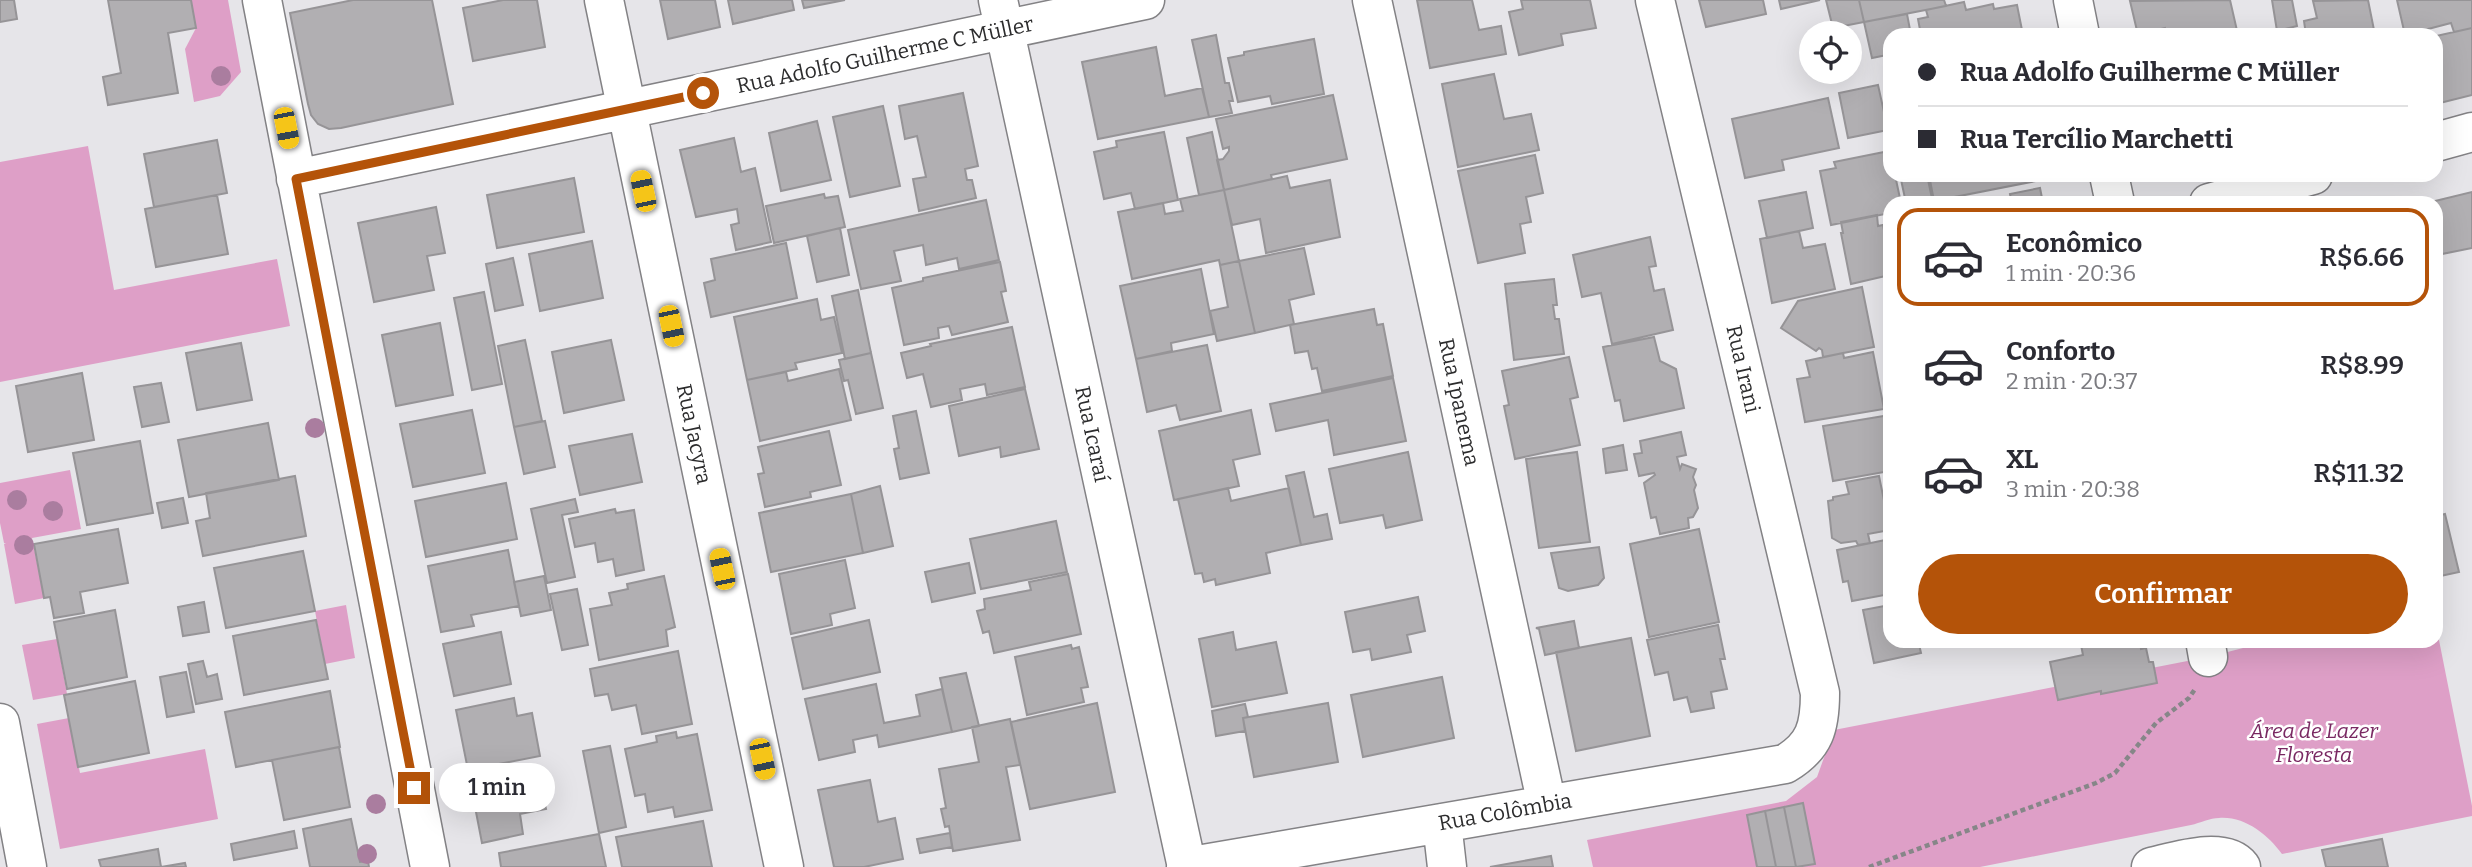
<!DOCTYPE html>
<html lang="pt">
<head>
<meta charset="utf-8">
<style>
  :root { --surface:#fff; --page:#f2f2f3; --text:#2b2b33; --muted:#7c7c81; --line:#e1e1e2; --accent:#b45309 }
  body { margin:0; font-family:Bitter,serif; background:var(--page); color:var(--text); height:100vh; display:flex; flex-direction:column; font-size:26px; white-space:nowrap }
  * { box-sizing:border-box; margin:0 }
  p { font-size:23px; color:var(--muted) }
  .icon { flex:none; width:38px; height:38px; fill:none; stroke:currentColor; stroke-width:2; stroke-linecap:round; stroke-linejoin:round }
  .map { position:relative; flex:1; overflow:hidden }
  .sheet { position:absolute; left:1883px; top:196px; width:560px; height:452px; display:flex; flex-direction:column; background:var(--surface); border-radius:21px; box-shadow:0 7px 28px #0002 }
  .sheet>* { flex:none }
  .guide { position:absolute; left:1883px; top:28px; width:560px; height:154px; border-radius:21px; box-shadow:0 7px 28px #0002; display:grid; align-content:center; height:154px; padding:0 35px; background:var(--surface) }
  .tools { position:absolute; left:1799px; top:21px; display:grid; gap:14px }
  .tools a { display:grid; place-items:center; width:63px; height:63px; border-radius:50%; background:var(--surface); box-shadow:0 7px 28px #0002; font-size:35px }
  .end { position:absolute; width:32px; height:32px; margin:-16px; border:9px solid #b45309; background:#fff; box-shadow:0 0 0 4px #fff }
  .from { border-radius:50% }
  .bubble { position:absolute; height:49px; border-radius:24px; background:var(--surface); box-shadow:0 7px 28px #0002; font-size:23px; font-weight:600; line-height:49px; text-align:center }
  .car { position:absolute; width:21px; height:42px; margin:-21px -10px; border-radius:9px; box-shadow:0 0 5px 2px #0007; background:linear-gradient(#f5c518 24%,#345 0 40%,#f5c518 0 76%,#345 0 86%,#f5c518 0) }
  .guide b { display:flex; align-items:center; gap:24px; height:66px; font-size:26px }
  .guide b+b { border-top:2px solid var(--line) }
  .guide i { width:18px; height:18px; background:var(--text) }
  ul { padding:12px 0 0; list-style:none }
  li { display:flex; align-items:center; gap:21px; height:98px; margin:0 14px 10px; padding:0 21px; border:4px solid transparent; border-radius:21px }
  li div { flex:1 }
  li b { display:block; font-size:26px }
  li em { font-style:normal; font-weight:600 }
  li.selected { border-color:var(--accent) }
  li>.icon { width:63px; height:63px; stroke-width:1.5 }
  .primary-button { display:flex; gap:14px; margin-top:auto; padding:14px 35px }
  .primary-button a { flex:1; height:80px; border-radius:42px; background:var(--accent); color:#fff; font-size:28px; font-weight:600; line-height:80px; text-align:center }
  .map>svg:first-child { display:block }
  .green { fill:#de9fc7 }
  .building { fill:#b1afb2; stroke:#969497; stroke-width:2 }
  .lines { fill:none; stroke-linecap:round; stroke-linejoin:round }
  .minor-casing { stroke:#838285; stroke-width:41 }
  .path { stroke:#868688; stroke-width:4.5; stroke-dasharray:5 3.5; stroke-linecap:butt }
  .minor { stroke:#fff; stroke-width:38 }
  .tree { fill:#aa7d9f }
  .route { stroke:#b45309; stroke-width:9 }
  .labels { text-anchor:middle; dominant-baseline:central; stroke-width:5; stroke-linejoin:round; paint-order:stroke }
  .street-label { font-size:21px; fill:#2c2c2d; stroke:#fff }
  .park-label { font-size:21px; font-style:italic; fill:#792862; stroke:#fff }
</style>
</head>
<body>
<div class="map">
<svg width="2472" height="867" viewBox="0 0 2472 867">
  <rect width="100%" height="100%" fill="#e6e5e9"/>
  <!-- green -->
  <path class="green" d="M191,0H228L241,72L220,96L194,102L185,49L196,28Z
    M88,146L114,290L277,259L290,326L0,382V162Z
    M70,470L81,529L32,538L44,598L15,604L4,544L6,543H4L0,523V483Z
    M346,605L355,658L325,664L315,611Z
    M2436,625L2472,806V816L2282,854C2268,835 2245,816 2219,818C2210,818 2200,823 2191,825L1980,867H1593L1587,840L1786,801L1817,777L1834,730L2208,657L2247,647L2246,641L2436,640Z
    M57,639L67,694L33,700L22,645Z
    M69,718L80,773L205,749L218,819L60,849L37,724Z"/>
  <!-- building -->
  <path class="building" d="M0,0H14L17,19L0,22Z
    M108,0H191L196,28L168,33L178,93L108,105L103,77L121,73Z
    M353,0H432L453,104L341,128L329,129L318,124L311,115L308,104L290,13Z
    M503,0H537L545,47L473,61L463,8Z
    M660,0H715L720,27L668,39Z
    M728,0H792L794,10L733,24Z
    M802,0H845L804,8Z
    M1417,0H1472L1479,30L1501,26L1506,54L1430,68Z
    M1521,0H1590L1596,28L1561,34L1563,45L1519,55L1509,12L1523,9Z
    M1699,0H1763L1766,14L1706,27Z
    M1779,0H1820L1781,9Z
    M1826,0H1859L1864,22L1833,28Z
    M1859,0H1944L1946,6L1864,22Z
    M2230,0L2238,35H2167L2165,28L2138,35L2130,1Z
    M2272,0H2292L2297,26L2277,31Z
    M2368,0L2375,35H2306L2304,21L2317,18L2313,1Z
    M2397,0H2472V28L2454,32L2451,23L2405,35Z
    M1964,2L1966,10L1993,4L1994,9L2017,5L2023,35H1921L1918,19L1928,17L1926,10Z
    M1907,14L1911,35H1890V43L1885,44L1887,55L1872,58L1864,22Z
    M2472,28V95L2436,104V36Z
    M1216,35L1225,83H1229L1233,101H1229L1232,113L1209,117L1192,40Z
    M1314,39L1324,94L1272,104L1270,96L1238,102L1228,58L1244,55V52Z
    M1156,47L1165,96L1202,88L1209,117L1098,139L1082,62Z
    M1494,74L1504,119L1531,114L1539,150L1458,167L1442,84Z
    M1878,85L1888,130L1848,138L1839,93Z
    M963,93L978,166L965,169L967,180H972L976,198L919,211L913,179L926,177L917,136L905,139L899,106Z
    M1333,95L1347,159L1271,175L1272,179L1224,190L1217,160L1223,159L1229,151V147L1223,149L1216,119Z
    M1828,98L1839,148L1782,160L1784,170L1745,178L1732,119Z
    M883,106L900,186L850,197L833,117Z
    M817,121L831,180L781,191L769,133Z
    M1164,132L1178,200L1135,209L1131,193L1104,199L1094,152L1117,147L1116,141Z
    M1212,132L1224,190L1199,195L1187,138Z
    M734,138L741,172L755,168L771,242L736,250L731,225L739,223L737,209L696,217L680,150Z
    M217,140L227,193L154,207L144,154Z
    M1889,151L1890,175H1895L1901,203H1890V213L1831,225L1820,171L1836,168L1834,162Z
    M1535,155L1543,193L1526,197L1531,222L1520,224L1525,253L1478,263L1458,171Z
    M1900,175H1927L1933,203H1906Z
    M1929,175H2040L2041,180L1934,201Z
    M1287,176L1290,188L1330,180L1340,237L1266,253L1260,219L1232,225L1224,190Z
    M574,178L584,232L497,248L487,195Z
    M2040,188L2043,203H1988L2011,199L2010,194Z
    M1224,190L1239,261L1220,265L1219,260L1132,279L1118,212L1163,203L1165,214L1183,211L1180,199Z
    M1806,192L1813,228L1767,238L1759,201Z
    M2472,192V248L2442,254L2436,227V203L2431,202Z
    M824,194L825,198L838,196L845,227L774,243L766,206Z
    M217,195L228,254L156,267L145,209Z
    M986,200L999,260L959,269L957,258L926,265L923,245L894,251L901,281L861,289L848,230Z
    M436,207L445,253L427,256L434,290L374,302L358,223Z
    M1877,215L1878,226L1883,225L1890,260V275L1851,284L1841,233H1843L1841,222Z
    M840,228L849,275L817,282L807,236Z
    M1799,231L1803,248L1825,244L1835,289L1772,303L1760,239Z
    M1650,237L1656,266L1649,267L1654,291L1664,289L1673,330L1612,344L1601,293L1582,297L1573,255Z
    M592,241L603,298L540,311L529,254Z
    M786,243L797,298L711,317L704,283L715,280L711,259Z
    M1304,248L1314,294L1289,300L1294,324L1255,333L1239,261Z
    M513,258L523,305L495,311L486,264Z
    M1239,261L1255,333L1217,341L1210,311L1228,307L1220,265Z
    M1000,262L1006,291L1001,292L1008,322L952,335L949,326L938,328L939,338L904,345L892,288L923,281V278Z
    M1201,269L1214,334L1171,343L1172,351L1136,359L1120,286Z
    M1554,279L1557,305H1553L1555,319H1559L1564,354L1514,360L1505,284Z
    M1862,287L1874,347L1823,357L1822,350L1819,348L1816,351L1781,328L1798,301Z
    M858,290L871,353L845,359L832,296Z
    M484,292L502,384L472,390L454,298Z
    M817,299L821,320L834,317L842,353L795,363L797,369L747,380L734,317Z
    M1374,309L1377,325L1383,324L1393,376L1322,391L1317,368L1312,369L1308,351L1295,353L1290,325Z
    M440,323L453,395L396,406L382,335Z
    M1012,327L1025,387L987,395L985,384L960,389L962,400L931,407L923,374L907,378L901,353L931,346L930,344Z
    M1654,337L1660,361L1676,369L1684,408L1624,421L1620,400L1615,401L1603,347Z
    M525,340L542,421L514,427L498,346Z
    M611,340L624,400L564,413L552,352Z
    M241,343L252,400L197,410L186,353Z
    M1207,345L1221,411L1180,420L1176,405L1147,412L1136,359Z
    M1873,352L1884,409L1805,422L1797,379L1810,377L1806,361L1843,353L1844,358Z
    M871,353L883,408L856,414L848,380L844,381L839,360Z
    M1569,357L1578,397L1570,399L1580,445L1515,459L1504,406L1509,405L1502,371Z
    M839,369L851,420L760,441L747,380L786,372L788,381Z
    M82,373L94,440L28,452L16,386Z
    M1393,378L1406,441L1334,455L1328,420L1276,431L1270,404Z
    M161,383L169,422L142,427L134,387Z
    M1025,389L1039,449L1001,457L1000,447L959,456L949,406Z
    M472,410L485,473L413,487L400,424Z
    M1251,410L1260,454L1233,460L1239,486L1174,500L1159,431Z
    M916,411L929,473L900,479L894,449L899,448L893,416Z
    M1890,415V471L1833,481L1823,426Z
    M545,421L555,467L524,474L514,427Z
    M268,423L279,480L189,497L178,440Z
    M829,431L841,485L810,492L811,497L765,507L758,474L764,473L758,447Z
    M1681,432L1686,455L1677,457L1680,469L1682,464L1696,469L1693,477L1696,485L1694,490L1698,508L1693,517L1688,518L1689,528L1660,534L1656,517L1651,518L1644,483L1655,475L1654,473L1639,476L1634,454L1642,453L1640,441Z
    M632,434L642,482L580,495L569,446Z
    M140,441L153,513L87,525L73,453Z
    M1623,445L1627,470L1606,473L1603,449Z
    M1408,452L1422,520L1386,528L1383,515L1340,523L1329,469Z
    M1577,452L1590,542L1539,548L1526,459Z
    M1304,472L1314,517L1327,514L1332,539L1301,545L1286,476Z
    M295,476L306,536L203,556L196,521L210,518L206,493Z
    M1879,476L1890,530L1868,534L1870,543L1858,545L1856,541L1841,543L1832,538L1828,501L1833,500V497L1849,494L1846,482Z
    M506,483L517,539L426,557L415,501Z
    M880,486L893,546L863,553L851,494Z
    M1228,488L1231,501L1289,488L1301,545L1266,553L1270,573L1216,585L1215,579L1204,582L1202,573L1195,574L1178,499Z
    M851,494L863,553L771,572L759,513Z
    M183,498L188,523L162,528L157,503Z
    M575,499L578,512L562,515L575,577L547,583L531,509Z
    M615,509L616,513L634,510L644,570L616,576L613,559L598,562L595,543L575,547L569,519Z
    M2445,514L2459,572L2436,577V516Z
    M1056,521L1067,572L981,589L970,539Z
    M118,529L128,583L80,592L84,613L54,618L50,597L44,598L34,544Z
    M1699,529L1719,622L1649,637L1630,544Z
    M1890,539V594L1852,601L1848,581L1843,582L1837,550Z
    M1599,547L1604,578L1598,585L1568,591L1559,588L1551,553Z
    M508,550L519,606L471,615L474,626L441,632L428,566Z
    M303,551L315,611L226,628L214,568Z
    M845,560L855,608L830,614L832,625L791,634L779,574Z
    M969,563L975,593L932,602L925,572Z
    M1068,574L1081,634L994,653L989,631L983,633L977,611L985,609L984,599L1031,590L1029,582Z
    M544,576L551,610L521,616L514,582Z
    M664,576L675,627L666,630L668,646L599,660L590,609L612,605L609,593L628,589L627,584Z
    M577,589L588,645L562,650L550,594Z
    M1418,597L1425,631L1407,635L1411,652L1372,660L1370,649L1353,652L1345,612Z
    M204,602L209,632L183,636L178,607Z
    M1890,605V640H1918L1921,653L1874,663L1863,610Z
    M115,610L127,677L67,689L54,622Z
    M316,620L328,679L244,695L233,636Z
    M869,620L880,672L803,689L792,638Z
    M1574,621L1579,648L1545,655L1539,629L1536,628Z
    M1718,625L1725,659H1720L1727,689L1711,692L1714,708L1691,712L1687,697L1674,700L1668,672L1655,675L1647,640Z
    M501,632L511,684L454,696L443,644Z
    M1233,632L1236,650L1276,642L1287,693L1212,707L1199,639Z
    M1631,638L1650,736L1576,751L1556,652Z
    M2080,640H2140L2141,649L2146,648L2149,662H2153L2157,683L2101,694V691L2058,700L2050,662L2083,655Z
    M1071,645L1072,649L1079,647L1088,687L1081,688L1084,702L1027,715L1015,657Z
    M678,651L692,724L642,734L636,705L612,710L608,694L595,696L590,669Z
    M203,661L207,677L217,674L222,699L196,704L188,664Z
    M186,672L194,712L167,717L160,677Z
    M966,673L979,726L952,732L940,678Z
    M1442,677L1454,738L1363,757L1351,695Z
    M135,681L149,753L78,767L64,695Z
    M876,684L884,723L920,716L916,695L942,689L952,732L879,747L877,735L853,740L855,752L819,760L805,699Z
    M330,691L340,747L236,767L225,712Z
    M514,698L517,716L532,713L540,756L468,770L456,710Z
    M1097,703L1115,792L1030,809L1011,722Z
    M1328,703L1338,762L1254,777L1243,718Z
    M1245,704L1248,717L1243,718L1245,731L1216,736L1212,711Z
    M1010,719L1020,765L1006,767L1020,840L953,851L949,826L945,827L941,809L946,808L939,769L979,762L972,727Z
    M676,732L677,738L697,734L712,810L675,817L673,807L648,812L645,794L635,796L625,749L657,742L656,736Z
    M610,746L626,827L599,833L583,751Z
    M339,747L350,807L284,820L272,760Z
    M537,768L546,809L520,814L523,834L482,843L470,781Z
    M870,780L878,822L895,818L903,859L864,867H834L818,790Z
    M1803,803L1815,864L1796,867L1784,807Z
    M1784,807L1796,867H1776L1765,811Z
    M1765,811L1776,867H1757L1747,815Z
    M351,819L360,862L368,861L369,867H310L303,829Z
    M703,821L712,867H622L616,837Z
    M294,831L297,848L234,860L231,844Z
    M950,833L952,847L920,853L917,839Z
    M599,834L606,867H501L499,853Z
    M2382,839L2388,867H2326L2322,850Z
    M158,849L161,867L185,863L186,867H101L99,860Z
    M1551,856L1553,867H1490Z"/>
  <g class="lines">
    <defs>
      <path id="minor" d="M262,0L430,867
        M604,0L784,867
        M998,0L1187,867
        M1372,0L1547,805
        M2073,0L2080,35
        M2436,142L2472,132
        M2109,175L2115,203
        M296,179L1145,0
        M2209,203L2313,175
        M2205,640L2208,657
        M0,723L27,867
        M1442,823L1447,867
        M1186,867L1785,764C1815,746 1820,727 1820,693L1655,0
        M2151,867C2174,862 2224,845 2241,867"/>
    </defs>
    <!-- minor casing -->
    <use href="#minor" class="minor-casing"/>
    <!-- path -->
    <path class="path" d="M1869,867L2096,783L2115,773L2156,723L2189,698L2195,689"/>
    <!-- minor -->
    <use href="#minor" class="minor"/>
  </g>
  <!-- trees -->
  <g class="tree">
    <circle cx="221" cy="76" r="10"/>
    <circle cx="315" cy="428" r="10"/>
    <circle cx="17" cy="500" r="10"/>
    <circle cx="53" cy="511" r="10"/>
    <circle cx="24" cy="545" r="10"/>
    <circle cx="376" cy="804" r="10"/>
    <circle cx="367" cy="854" r="10"/>
  </g>
  <g class="lines">
    <!-- route -->
    <path class="route" d="M414,788L296,179L703,93"/>
  </g>
  <g class="labels">
    <!-- street labels -->
    <g class="street-label">
      <text transform="translate(885 55) rotate(-12)">Rua Adolfo Guilherme C Müller</text>
      <text transform="translate(1743 369) rotate(77)">Rua Irani</text>
      <text transform="translate(1459 402) rotate(78)">Rua Ipanema</text>
      <text transform="translate(694 434) rotate(78)">Rua Jacyra</text>
      <text transform="translate(1092 434) rotate(78)">Rua Icaraí</text>
      <text transform="translate(1505 812) rotate(-10)">Rua Colômbia</text>
    </g>
    <!-- park labels -->
    <g class="park-label">
      <text x="2314" y="731">Área de Lazer<tspan x="2314" dy="24">Floresta</tspan></text>
    </g>
  </g>
</svg>
<div class="tools">
<a><svg class="icon" aria-label="locate" viewBox="0 0 24 24"><circle cx="12" cy="12" r="6"/><path d="M12 2v4M12 18v4M2 12h4M18 12h4"/></svg></a>
</div>
<i class="end from" style="left:703px;top:93px"></i>
<i class="end" style="left:414px;top:788px"></i>
<div class="bubble" style="left:439px;top:763px;width:116px">1 min</div>
<i class="car" style="left:286px;top:128px;rotate:169deg"></i>
<i class="car" style="left:643px;top:191px;rotate:348deg"></i>
<i class="car" style="left:671px;top:326px;rotate:168deg"></i>
<i class="car" style="left:722px;top:569px;rotate:348deg"></i>
<i class="car" style="left:762px;top:759px;rotate:168deg"></i>
<div class="guide">
<b><i class="from"></i>Rua Adolfo Guilherme C Müller</b>
<b><i></i>Rua Tercílio Marchetti</b>
</div>
<section class="sheet">
<ul>
<li class="selected"><svg class="icon" aria-label="car" viewBox="0 0 24 24"><path d="M5 17H2v-5l4-1 3-4h7l3 4 3 1v5h-3M9 17h6M6 11h13"/><circle cx="7" cy="17" r="2"/><circle cx="17" cy="17" r="2"/></svg><div><b>Econômico</b><p>1 min · 20:36</p></div><em>R$6.66</em></li>
<li><svg class="icon" aria-label="car" viewBox="0 0 24 24"><path d="M5 17H2v-5l4-1 3-4h7l3 4 3 1v5h-3M9 17h6M6 11h13"/><circle cx="7" cy="17" r="2"/><circle cx="17" cy="17" r="2"/></svg><div><b>Conforto</b><p>2 min · 20:37</p></div><em>R$8.99</em></li>
<li><svg class="icon" aria-label="car" viewBox="0 0 24 24"><path d="M5 17H2v-5l4-1 3-4h7l3 4 3 1v5h-3M9 17h6M6 11h13"/><circle cx="7" cy="17" r="2"/><circle cx="17" cy="17" r="2"/></svg><div><b>XL</b><p>3 min · 20:38</p></div><em>R$11.32</em></li>
</ul>
<div class="primary-button"><a>Confirmar</a></div>
</section>
</div>
</body>
</html>
